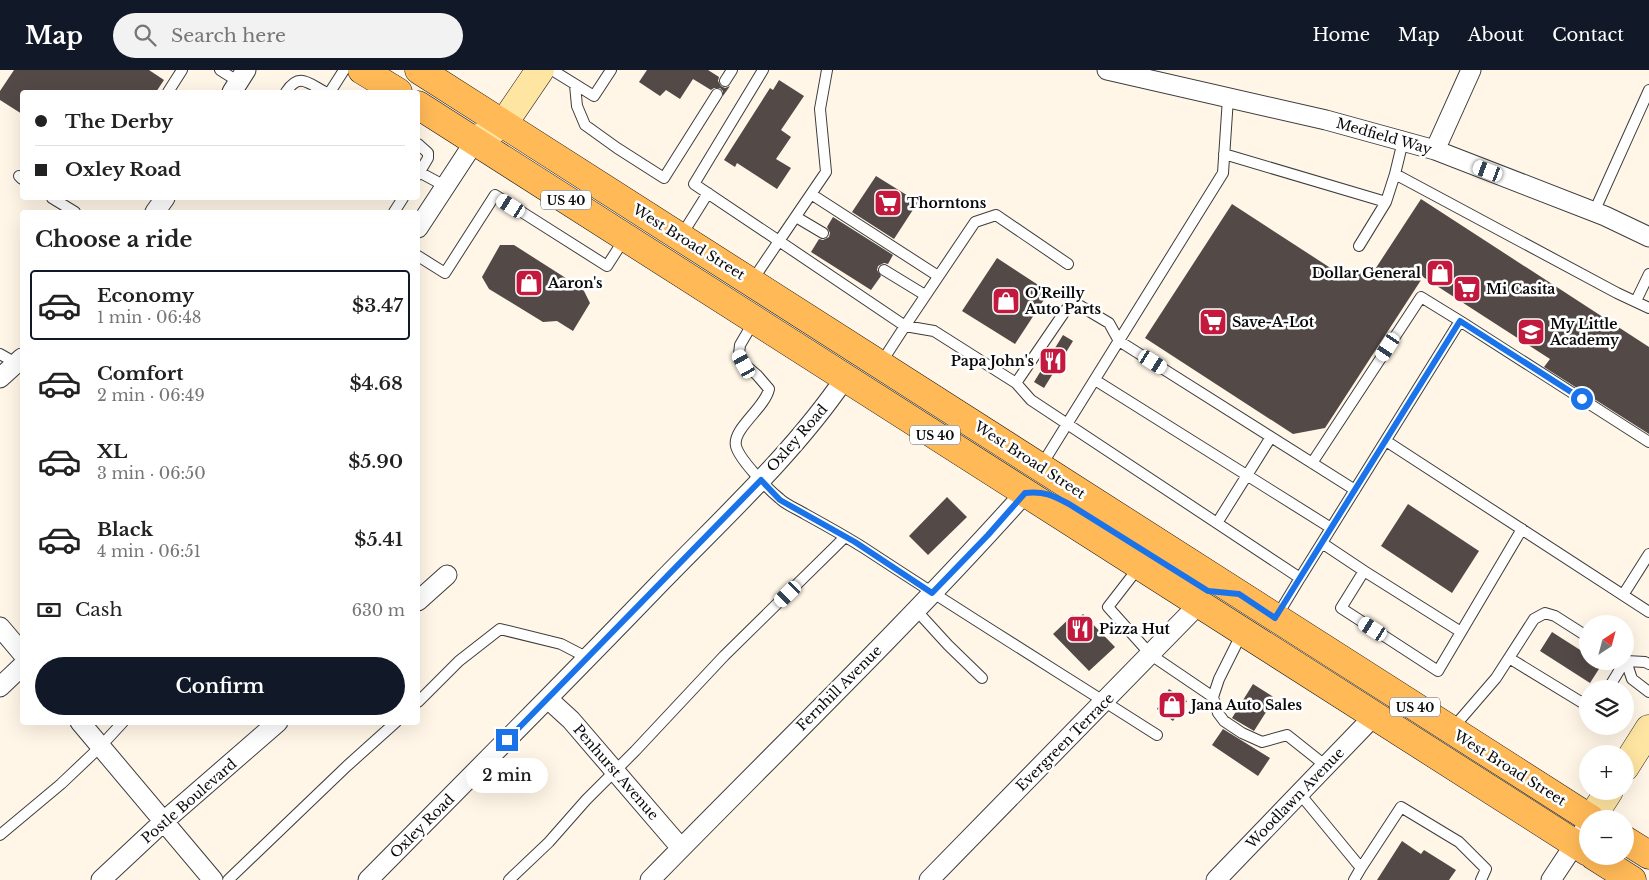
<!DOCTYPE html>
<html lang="en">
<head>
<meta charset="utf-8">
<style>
  :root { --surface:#fff; --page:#f2f2f2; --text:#222; --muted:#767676; --line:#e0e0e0; --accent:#111827 }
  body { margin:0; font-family:"Libre Baskerville",serif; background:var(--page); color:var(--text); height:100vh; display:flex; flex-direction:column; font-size:19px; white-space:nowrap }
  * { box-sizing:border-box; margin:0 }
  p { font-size:16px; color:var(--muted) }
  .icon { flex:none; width:28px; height:28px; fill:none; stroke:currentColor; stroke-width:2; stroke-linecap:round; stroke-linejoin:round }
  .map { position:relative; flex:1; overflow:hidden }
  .sheet { position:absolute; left:20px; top:140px; width:400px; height:515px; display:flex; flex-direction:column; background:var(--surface); border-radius:5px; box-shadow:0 5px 20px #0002 }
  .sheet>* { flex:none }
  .top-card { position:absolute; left:20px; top:20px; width:400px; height:110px; border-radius:5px; box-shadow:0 5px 20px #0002; display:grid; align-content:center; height:110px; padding:0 15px; background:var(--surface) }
  .needle { width:32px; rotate:36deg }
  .fabs { position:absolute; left:1579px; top:545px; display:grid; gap:10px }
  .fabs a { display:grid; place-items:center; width:55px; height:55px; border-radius:50%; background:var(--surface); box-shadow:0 5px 20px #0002; font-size:25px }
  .end { position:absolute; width:22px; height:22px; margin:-11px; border:6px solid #1a73e8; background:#fff; box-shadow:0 0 0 2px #fff }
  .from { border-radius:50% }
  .bubble { position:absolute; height:35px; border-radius:18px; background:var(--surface); box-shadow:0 5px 20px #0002; font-size:16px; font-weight:600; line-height:35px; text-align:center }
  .car { position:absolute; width:15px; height:30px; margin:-15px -8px; border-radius:6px; box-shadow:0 0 4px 1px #0007; background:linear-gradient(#fff 24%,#345 0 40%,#fff 0 76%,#345 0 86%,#fff 0) }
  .top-card b { display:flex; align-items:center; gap:18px; height:48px; font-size:19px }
  .top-card b+b { border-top:1px solid var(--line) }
  .top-card i { width:12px; height:12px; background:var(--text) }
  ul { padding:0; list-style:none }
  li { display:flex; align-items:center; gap:15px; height:70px; margin:0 10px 8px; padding:0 5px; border:2px solid transparent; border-radius:5px }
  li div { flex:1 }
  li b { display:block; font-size:19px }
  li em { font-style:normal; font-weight:600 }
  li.on { border-color:var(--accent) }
  li>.icon { width:45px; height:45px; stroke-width:1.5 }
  h2 { padding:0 15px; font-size:22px; line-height:60px }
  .pay { display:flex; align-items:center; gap:12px; height:55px; padding:0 15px; font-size:19px }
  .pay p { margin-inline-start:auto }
  .primary-button { display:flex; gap:10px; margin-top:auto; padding:10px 15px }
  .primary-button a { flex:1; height:58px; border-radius:30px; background:var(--accent); color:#fff; font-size:20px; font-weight:600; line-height:58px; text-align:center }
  header { display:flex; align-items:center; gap:30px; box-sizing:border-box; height:70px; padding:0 25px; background:var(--accent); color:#fff }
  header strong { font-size:24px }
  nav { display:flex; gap:28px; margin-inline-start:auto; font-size:18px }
  .search { width:350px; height:45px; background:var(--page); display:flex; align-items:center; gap:12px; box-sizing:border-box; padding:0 18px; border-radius:28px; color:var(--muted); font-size:19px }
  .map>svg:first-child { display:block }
  .building { fill:#534946 }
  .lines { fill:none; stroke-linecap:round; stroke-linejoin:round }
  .lane-casing { stroke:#3d3d3d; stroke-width:12 }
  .street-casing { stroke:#3d3d3d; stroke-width:21 }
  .secondary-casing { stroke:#2c2c2c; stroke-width:29 }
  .primary-casing { stroke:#1b1b1b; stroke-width:29 }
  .lane { stroke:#fff; stroke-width:10 }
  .street { stroke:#fff; stroke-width:19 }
  .secondary { stroke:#ffe5a2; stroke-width:28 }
  .primary { stroke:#ffb957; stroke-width:28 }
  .route { stroke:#1a73e8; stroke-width:6 }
  .labels { text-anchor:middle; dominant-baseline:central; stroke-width:5; stroke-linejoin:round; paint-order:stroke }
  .shield { fill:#fff; stroke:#545454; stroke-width:1 }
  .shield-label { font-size:12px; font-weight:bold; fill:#0a0a0a }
  .street-label { font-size:14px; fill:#0a0a0a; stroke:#fff }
  .poi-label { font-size:14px; font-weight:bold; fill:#0a0a0a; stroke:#fff; text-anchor:start }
</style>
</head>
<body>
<header>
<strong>Map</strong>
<div class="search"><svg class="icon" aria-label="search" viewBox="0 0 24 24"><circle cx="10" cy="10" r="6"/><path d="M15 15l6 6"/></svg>Search here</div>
<nav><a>Home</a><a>Map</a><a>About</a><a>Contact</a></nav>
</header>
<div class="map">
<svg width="1649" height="810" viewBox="0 0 1649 810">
  <rect width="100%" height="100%" fill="#fff6e7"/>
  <!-- building -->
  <path class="building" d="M14,0H149L164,10L156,22H22V44L0,30V21Z
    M647,0H708L719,7L718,11L721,16L725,18L730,16L723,26V21L720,18H714L711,20L693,9L680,29L666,20L660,26L639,12Z
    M779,10L804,26L781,60L791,67L776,89L791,98L777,119L737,93L735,97L724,90L770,18L773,20Z
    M876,106L918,132L894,169L852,142Z
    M1421,129L1649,277V364L1544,297L1550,289L1423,207L1325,358L1293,364L1145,268L1232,134L1349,210L1356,198L1370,207Z
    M833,147L893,185L888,194L884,193L878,196L877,200L881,206L871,220L811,182L819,169L823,170L829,167L830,163L827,157Z
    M500,175H514L583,219L590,233L573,261L557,251L543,252L489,219L482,207Z
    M997,188L1049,222L1015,274L962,241Z
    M1063,265L1073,271L1044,318L1034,312Z
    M947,427L967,447L928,485L909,466Z
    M1408,434L1479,481L1452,523L1381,476Z
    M1083,544L1115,577L1089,601L1053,564L1073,545L1077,549Z
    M1552,562L1588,585V591H1604L1590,613L1540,581Z
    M1253,614L1275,628L1254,661L1232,648Z
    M1169,619L1187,631L1173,651L1157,639Z
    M1223,659L1270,688L1258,706L1212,675Z
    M1402,771L1421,784L1424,780L1456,800L1449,810H1377Z"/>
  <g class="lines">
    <defs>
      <path id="lane" d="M220,0L239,12
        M552,0L594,26L611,0
        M827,0L820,39L826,102L779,171L905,256L934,261L1016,313L1031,330L1300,508L1460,251L1649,372
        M725,11L732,0
        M575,15L577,36L585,55L617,78L664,108L717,24
        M168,22L182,0
        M286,22C299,2 308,13 325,22
        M330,22L344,0
        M418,74L428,83V88L418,105
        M1224,84L1386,132L1395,104L1617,223L1649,238
        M419,102L445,116
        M1395,104L1403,71
        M19,106L22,109
        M811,124L938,206
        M52,128L75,142
        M394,142L403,128
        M1594,142L1649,20
        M796,147L823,163
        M681,166L708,123
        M1359,176L1386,132
        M418,186L445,203L495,125L607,196L625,168
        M884,200L925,225
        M752,211L779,171L694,114L763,0
        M1636,231L1649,204
        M754,251L740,275L739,284L744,294L757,305L769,319C765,338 732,359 736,376C739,389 768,419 779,428C786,435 797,439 805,444C825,455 845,466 864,478C961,542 1060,603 1157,665
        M0,284L16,293
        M881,293L905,256L975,152L996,145L1068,194
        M1095,310L1331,458
        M1016,313L1072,231L1109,253L1119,271L1355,420
        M1386,371L1649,542
        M1312,393L1421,227L1460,251
        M1041,396L1223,103L1228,28
        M1217,453L1271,367
        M1322,473L1364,501L1341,538L1438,601L1522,459
        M1139,497L1108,537L1151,585L1213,627
        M1364,501L1461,562
        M1623,525L1649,484
        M916,540L948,575L982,608
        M1277,546L1300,508
        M1242,563L1219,609L1213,627L1218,643L1224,651L1242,663L1262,672L1287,665L1326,696
        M1509,588L1581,632L1588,631
        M1649,594L1645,592L1626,591L1632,609L1649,622
        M1608,619L1625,591
        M418,632L459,591L500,559L561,574L588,588
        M1452,659L1496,608L1534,549L1545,543L1555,546L1588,567
        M1300,724L1361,798L1401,737L1459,772L1486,799L1481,810
        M0,765L61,714L100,677L123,652
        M228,810L347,696L396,652
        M509,810L549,772L586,730L635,681L724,586L845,467
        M1354,810L1361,798"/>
      <path id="street" d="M1107,0L1326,50L1435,80L1605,146L1649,167
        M232,22L246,0
        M1435,80L1471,0
        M155,142L165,128
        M418,158L475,71
        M0,308L22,288
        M418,531L447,505
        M0,557L22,583
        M0,617L22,596
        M548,629L571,650L681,778
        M80,652L213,810
        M101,810L163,752L278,652
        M368,810C466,711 564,613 660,513C724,447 793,384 845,308
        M650,810C775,682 905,557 1025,423
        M929,810L1199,534
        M1216,810L1374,646
        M1551,810L1588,754"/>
      <path id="secondary" d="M475,71L504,53L540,0
        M1625,697L1649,659
        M1591,749L1609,721"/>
      <path id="primary" d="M362,0L398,22
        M419,0L1591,749
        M418,35L1588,782
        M1625,770L1649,785
        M1594,786L1632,810"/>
    </defs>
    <!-- lane casing -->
    <use href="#lane" class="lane-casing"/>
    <!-- street casing -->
    <use href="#street" class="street-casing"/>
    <!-- secondary casing -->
    <use href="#secondary" class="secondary-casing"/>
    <!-- primary casing -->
    <use href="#primary" class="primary-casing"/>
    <!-- lane -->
    <use href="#lane" class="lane"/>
    <!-- street -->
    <use href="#street" class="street"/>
    <!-- secondary -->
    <use href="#secondary" class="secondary"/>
    <!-- primary -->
    <use href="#primary" class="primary"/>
  </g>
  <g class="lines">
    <!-- route -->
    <path class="route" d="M507,670L761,410L780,430L855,472L932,523L988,465L1025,423C1044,421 1052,425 1069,434L1208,521L1239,524L1275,548L1460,251L1582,329"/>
  </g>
  <!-- icons -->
  <defs>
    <symbol id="supermarket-square" viewBox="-11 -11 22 22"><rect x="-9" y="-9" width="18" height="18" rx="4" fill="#c3193f" stroke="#fff"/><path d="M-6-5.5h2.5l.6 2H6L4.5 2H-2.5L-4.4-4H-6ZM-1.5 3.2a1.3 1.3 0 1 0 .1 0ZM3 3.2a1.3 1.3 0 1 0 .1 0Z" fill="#fff"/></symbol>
    <symbol id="shop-square" viewBox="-11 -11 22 22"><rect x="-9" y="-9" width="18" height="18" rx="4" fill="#c3193f" stroke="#fff"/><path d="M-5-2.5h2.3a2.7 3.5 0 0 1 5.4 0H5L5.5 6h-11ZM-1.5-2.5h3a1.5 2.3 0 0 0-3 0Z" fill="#fff"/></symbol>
    <symbol id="school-square" viewBox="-11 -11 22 22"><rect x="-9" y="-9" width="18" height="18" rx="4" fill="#c3193f" stroke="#fff"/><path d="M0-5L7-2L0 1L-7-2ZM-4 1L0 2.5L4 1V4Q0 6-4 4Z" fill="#fff"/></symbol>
    <symbol id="restaurant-square" viewBox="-11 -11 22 22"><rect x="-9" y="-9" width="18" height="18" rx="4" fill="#c3193f" stroke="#fff"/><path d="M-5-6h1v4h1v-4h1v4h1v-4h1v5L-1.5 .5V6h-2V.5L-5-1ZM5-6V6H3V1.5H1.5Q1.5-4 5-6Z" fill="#fff"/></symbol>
  </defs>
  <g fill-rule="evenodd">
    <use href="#supermarket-square" x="872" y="117" width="32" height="32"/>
    <use href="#shop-square" x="1424" y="187" width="32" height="32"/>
    <use href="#shop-square" x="513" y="197" width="32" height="32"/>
    <use href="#supermarket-square" x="1451" y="203" width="32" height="32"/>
    <use href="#shop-square" x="990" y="215" width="32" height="32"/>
    <use href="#supermarket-square" x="1197" y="236" width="32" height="32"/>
    <use href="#school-square" x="1515" y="246" width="32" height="32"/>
    <use href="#restaurant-square" x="1037" y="275" width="32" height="32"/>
    <use href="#restaurant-square" x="1064" y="543" width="32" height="32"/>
    <use href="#shop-square" x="1156" y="619" width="32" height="32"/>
  </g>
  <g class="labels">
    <!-- shield labels -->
    <g class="shield">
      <rect x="541" y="120.5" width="50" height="19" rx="4"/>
      <rect x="910" y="355.5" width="50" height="19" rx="4"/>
      <rect x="1390" y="627.5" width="50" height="19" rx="4"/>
    </g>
    <g class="shield-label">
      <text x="566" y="130">US 40</text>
      <text x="935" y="365">US 40</text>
      <text x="1415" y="637">US 40</text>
    </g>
    <!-- street labels -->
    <g class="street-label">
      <text transform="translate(1384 66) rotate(16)">Medfield Way</text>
      <text transform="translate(689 172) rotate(32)">West Broad Street</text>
      <text transform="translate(797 368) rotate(-49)">Oxley Road</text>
      <text transform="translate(1030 390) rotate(33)">West Broad Street</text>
      <text transform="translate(839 618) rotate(-45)">Fernhill Avenue</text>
      <text transform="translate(1065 672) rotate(-45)">Evergreen Terrace</text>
      <text transform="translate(1510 698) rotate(32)">West Broad Street</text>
      <text transform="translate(616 702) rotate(49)">Penhurst Avenue</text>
      <text transform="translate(1295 728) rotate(-46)">Woodlawn Avenue</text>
      <text transform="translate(189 731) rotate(-41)">Postle Boulevard</text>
      <text transform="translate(422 756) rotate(-45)">Oxley Road</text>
    </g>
    <!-- poi labels -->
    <g class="poi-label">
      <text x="907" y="133">Thorntons</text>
      <text x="1421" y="203" text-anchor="end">Dollar General</text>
      <text x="548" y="213">Aaron's</text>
      <text x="1486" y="219">Mi Casita</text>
      <text x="1025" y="223">O'Reilly<tspan x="1025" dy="16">Auto Parts</tspan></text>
      <text x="1232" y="252">Save-A-Lot</text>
      <text x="1550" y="254">My Little<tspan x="1550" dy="16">Academy</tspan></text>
      <text x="1034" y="291" text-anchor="end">Papa John's</text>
      <text x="1099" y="559">Pizza Hut</text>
      <text x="1191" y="635">Jana Auto Sales</text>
    </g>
  </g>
</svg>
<div class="fabs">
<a><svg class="needle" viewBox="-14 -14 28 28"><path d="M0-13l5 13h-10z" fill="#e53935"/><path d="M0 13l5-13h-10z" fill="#767676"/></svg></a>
<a><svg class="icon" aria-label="layers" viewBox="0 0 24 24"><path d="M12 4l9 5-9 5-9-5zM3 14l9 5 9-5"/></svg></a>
<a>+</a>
<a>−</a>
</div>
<i class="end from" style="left:1582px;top:329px"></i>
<i class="end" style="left:507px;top:670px"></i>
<div class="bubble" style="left:466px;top:688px;width:82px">2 min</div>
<i class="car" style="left:1488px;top:101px;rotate:291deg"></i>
<i class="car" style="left:511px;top:136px;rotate:302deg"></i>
<i class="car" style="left:1388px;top:277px;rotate:213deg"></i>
<i class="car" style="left:1153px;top:292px;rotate:122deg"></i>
<i class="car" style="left:744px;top:294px;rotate:331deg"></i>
<i class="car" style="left:788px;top:524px;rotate:226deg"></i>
<i class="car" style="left:1373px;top:559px;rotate:303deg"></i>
<div class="top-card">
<b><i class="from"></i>The Derby</b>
<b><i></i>Oxley Road</b>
</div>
<section class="sheet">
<h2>Choose a ride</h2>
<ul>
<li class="on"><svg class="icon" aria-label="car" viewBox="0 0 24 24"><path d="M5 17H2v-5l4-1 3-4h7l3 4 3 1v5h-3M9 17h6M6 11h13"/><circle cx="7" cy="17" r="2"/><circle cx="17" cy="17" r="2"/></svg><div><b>Economy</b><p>1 min · 06:48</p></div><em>$3.47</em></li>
<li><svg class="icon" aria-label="car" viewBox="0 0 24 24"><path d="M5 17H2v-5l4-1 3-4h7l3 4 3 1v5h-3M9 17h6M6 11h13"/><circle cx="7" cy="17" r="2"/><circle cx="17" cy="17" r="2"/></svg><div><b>Comfort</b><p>2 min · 06:49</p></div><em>$4.68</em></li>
<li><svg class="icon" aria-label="car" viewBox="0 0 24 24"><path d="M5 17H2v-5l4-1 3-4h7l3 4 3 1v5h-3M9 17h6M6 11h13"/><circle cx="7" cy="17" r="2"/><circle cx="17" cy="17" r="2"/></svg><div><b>XL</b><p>3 min · 06:50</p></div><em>$5.90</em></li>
<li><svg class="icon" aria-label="car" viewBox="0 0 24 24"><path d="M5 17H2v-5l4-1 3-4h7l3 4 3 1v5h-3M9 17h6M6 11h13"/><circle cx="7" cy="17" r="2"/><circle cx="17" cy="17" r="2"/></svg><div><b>Black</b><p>4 min · 06:51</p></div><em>$5.41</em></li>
</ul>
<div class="pay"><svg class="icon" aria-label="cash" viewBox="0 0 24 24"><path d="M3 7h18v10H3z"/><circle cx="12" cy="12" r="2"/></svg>Cash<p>630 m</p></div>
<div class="primary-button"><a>Confirm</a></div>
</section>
</div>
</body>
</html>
